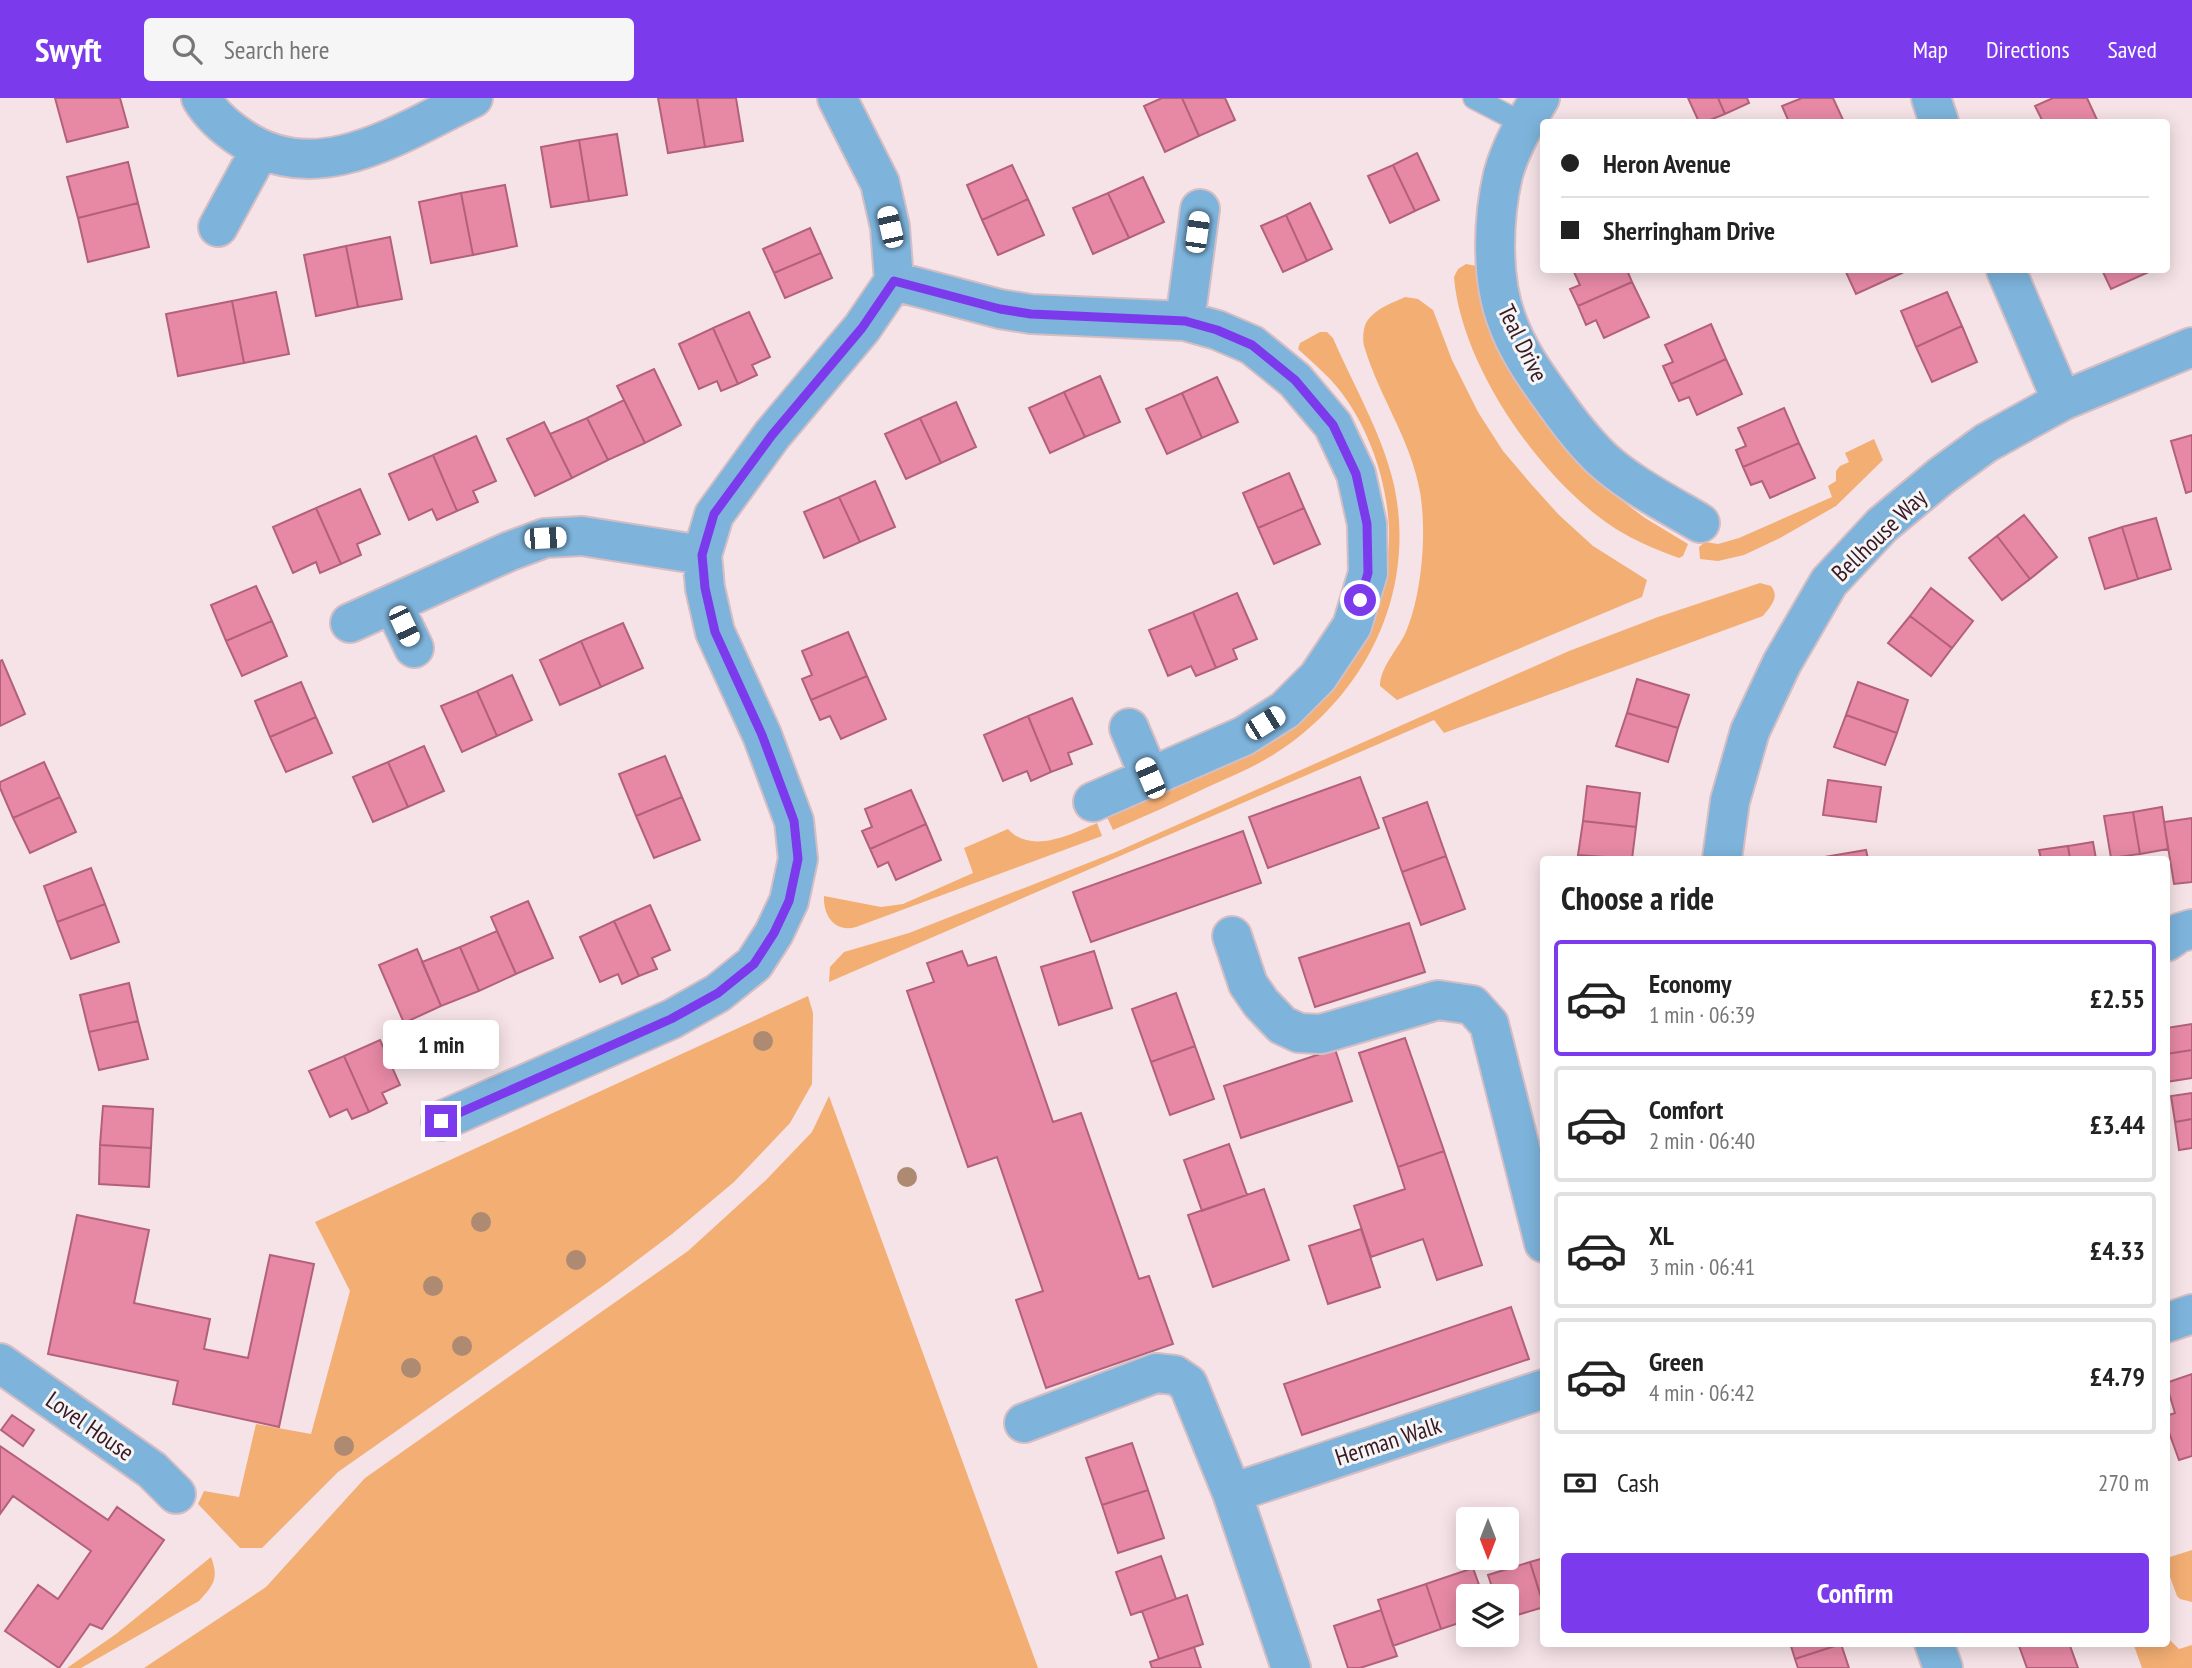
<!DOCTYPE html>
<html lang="en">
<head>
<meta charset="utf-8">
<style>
  :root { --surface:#fff; --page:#f6f6f6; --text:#222; --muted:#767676; --line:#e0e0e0; --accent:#7c3aed }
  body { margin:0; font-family:"PT Sans Narrow",sans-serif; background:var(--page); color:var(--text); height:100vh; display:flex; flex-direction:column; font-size:26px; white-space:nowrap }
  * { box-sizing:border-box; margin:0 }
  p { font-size:23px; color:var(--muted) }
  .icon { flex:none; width:38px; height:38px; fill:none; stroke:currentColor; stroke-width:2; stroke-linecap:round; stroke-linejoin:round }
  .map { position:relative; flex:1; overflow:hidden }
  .details { position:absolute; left:1540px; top:758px; width:630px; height:791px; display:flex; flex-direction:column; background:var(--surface); border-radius:7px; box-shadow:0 4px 18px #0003 }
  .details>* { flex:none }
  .top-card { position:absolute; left:1540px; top:21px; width:630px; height:154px; border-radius:7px; box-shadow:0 4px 18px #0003; display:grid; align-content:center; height:154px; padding:0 21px; background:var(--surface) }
  .needle { width:46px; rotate:180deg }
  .controls { position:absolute; left:1456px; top:1409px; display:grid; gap:14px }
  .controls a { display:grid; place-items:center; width:63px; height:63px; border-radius:7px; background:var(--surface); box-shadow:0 4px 18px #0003; font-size:35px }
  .end { position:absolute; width:32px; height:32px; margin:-16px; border:9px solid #7c3aed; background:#fff; box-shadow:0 0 0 4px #fff }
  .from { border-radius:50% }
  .bubble { position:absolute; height:49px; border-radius:7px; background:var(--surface); box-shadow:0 4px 18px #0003; font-size:23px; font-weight:600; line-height:49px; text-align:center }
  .car { position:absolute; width:21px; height:42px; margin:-21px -10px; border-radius:9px; box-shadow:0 0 5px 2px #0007; background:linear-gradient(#fff 24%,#345 0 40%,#fff 0 76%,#345 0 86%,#fff 0) }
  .top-card b { display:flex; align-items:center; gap:24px; height:66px; font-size:26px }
  .top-card b+b { border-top:2px solid var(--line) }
  .top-card i { width:18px; height:18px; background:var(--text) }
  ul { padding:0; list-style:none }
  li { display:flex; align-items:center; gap:21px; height:116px; margin:0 14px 10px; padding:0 7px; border:4px solid var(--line); border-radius:7px }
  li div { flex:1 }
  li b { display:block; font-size:26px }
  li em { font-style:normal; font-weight:600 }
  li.on { border-color:var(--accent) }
  li>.icon { width:63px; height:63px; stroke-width:1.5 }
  h2 { padding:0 21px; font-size:32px; line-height:84px }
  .pay { display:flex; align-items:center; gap:18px; height:77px; padding:0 21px; font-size:26px }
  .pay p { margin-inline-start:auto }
  .button { display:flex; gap:14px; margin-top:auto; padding:14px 21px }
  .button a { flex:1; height:80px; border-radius:7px; background:var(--accent); color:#fff; font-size:28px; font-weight:600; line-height:80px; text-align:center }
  header { display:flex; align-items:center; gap:42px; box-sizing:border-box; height:98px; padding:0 35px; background:var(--accent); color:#fff }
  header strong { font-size:33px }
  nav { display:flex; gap:38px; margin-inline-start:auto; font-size:24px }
  .search { width:490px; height:63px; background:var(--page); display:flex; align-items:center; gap:18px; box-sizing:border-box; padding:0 24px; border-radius:7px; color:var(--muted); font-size:26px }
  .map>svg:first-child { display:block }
  .green { fill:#f3ae73 }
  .building { fill:#e789a5; stroke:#b3617a; stroke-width:2 }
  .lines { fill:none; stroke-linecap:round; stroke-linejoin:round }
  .service-casing { stroke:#d4bec4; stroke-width:24 }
  .minor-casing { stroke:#d4bec4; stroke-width:42 }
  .service { stroke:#7eb4dc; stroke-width:21 }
  .minor { stroke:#7eb4dc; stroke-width:38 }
  .tree { fill:#ad8a71 }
  .route { stroke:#7c3aed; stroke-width:9 }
  .labels { text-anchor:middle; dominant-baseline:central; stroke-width:6; stroke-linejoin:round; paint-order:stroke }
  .street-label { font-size:24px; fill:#3a1823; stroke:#f5f5f5 }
</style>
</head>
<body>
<header>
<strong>Swyft</strong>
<div class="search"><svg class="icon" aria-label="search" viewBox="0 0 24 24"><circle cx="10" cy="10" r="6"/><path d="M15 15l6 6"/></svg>Search here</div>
<nav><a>Map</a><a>Directions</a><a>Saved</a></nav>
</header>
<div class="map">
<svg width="2192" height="1570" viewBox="0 0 2192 1570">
  <rect width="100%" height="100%" fill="#f6e3e7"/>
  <!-- green -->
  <path class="green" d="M1466,166L1477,168L1496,243L1514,281L1540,318L1571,358L1609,393L1645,420L1688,446L1683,458L1679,460C1657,452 1635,443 1616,431C1541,383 1461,268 1454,179L1458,171Z
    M1405,199L1418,201L1433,212L1452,262L1478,314L1503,353L1531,386L1559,417L1593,448L1647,482L1642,499L1397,602L1380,588C1380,570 1397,552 1405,536C1422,498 1427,435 1420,394C1411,342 1380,300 1365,251C1362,244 1363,231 1366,225C1374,211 1392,205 1405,199Z
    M1320,234H1327L1333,240C1354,289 1382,335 1394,387C1417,494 1366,597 1276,655C1255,669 1232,678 1210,688C1178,703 1146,718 1113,732L1107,719L1258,648L1385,475C1386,464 1389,453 1389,442C1390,387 1368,322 1330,281C1320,271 1309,261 1298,251L1300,245Z
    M1874,341L1883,362L1836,408L1780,440L1744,457L1718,463L1700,461L1699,449L1705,444L1718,446L1739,440L1832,399L1828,388L1836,383V373L1840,368L1849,364L1845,355Z
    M1760,485L1771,488C1780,499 1771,508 1763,518L1444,635L1434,622L829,884L830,869L844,854L909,835L1116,754L1569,553L1658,519Z
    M1097,725L1102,738L856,829C835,835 823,818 824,798L881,809L903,806L973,775L964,750L1008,731C1031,757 1072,736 1097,725Z
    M808,898L813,915L812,986L790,1025L734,1084L672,1136L607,1185L338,1374L262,1450H240L198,1406L204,1393L239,1399L256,1326L311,1336L350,1193L315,1124Z
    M829,998L1038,1570H144L266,1489L365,1380L688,1153L766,1082L812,1034Z
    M2192,1452V1504L2180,1501L2177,1498L2167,1471V1460Z
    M211,1459C219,1480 214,1487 199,1503L81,1570H67L116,1536Z
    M2167,1539L2179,1551L2192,1547V1570H2142L2133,1545H2166Z"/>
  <!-- building -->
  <path class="building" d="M55,0H120L128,29L67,44Z
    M658,0H697L705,49L668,55Z
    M697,0H736L743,43L705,49Z
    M1162,0H1182L1199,38L1165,54L1144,8Z
    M1182,0H1225L1235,22L1199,38Z
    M1688,0H1718L1725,16L1705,24H1699Z
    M1718,0H1747L1749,5L1725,16Z
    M1802,0H1833L1844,24H1789L1782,8Z
    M2053,0H2087L2098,24H2043L2035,8Z
    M617,36L627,97L589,103L579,42Z
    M579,42L589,103L551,109L541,49Z
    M1417,55L1439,102L1415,113L1393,67Z
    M128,64L138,105L78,120L67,79Z
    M1012,67L1028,101L982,122L967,87Z
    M1393,67L1415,113L1390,125L1368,78Z
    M1143,79L1164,124L1129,140L1108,95Z
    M505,87L517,148L473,157L461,95Z
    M461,95L473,157L431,165L419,104Z
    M1108,95L1129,140L1093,156L1073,110Z
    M1028,101L1044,137L998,157L982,122Z
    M138,105L149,149L88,164L78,120Z
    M1310,105L1332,151L1307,163L1286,117Z
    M1286,117L1307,163L1283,174L1261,128Z
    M810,130L821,155L774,175L763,151Z
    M390,139L402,201L358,209L346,148Z
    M346,148L358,209L316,218L304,157Z
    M821,155L832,180L785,200L774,175Z
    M1573,172H1627L1632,184L1578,208L1570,191L1580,187Z
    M1845,172H1900L1902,175L1856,196Z
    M2102,172H2153L2111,191Z
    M1632,184L1649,219L1604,240L1596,222L1586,227L1578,208Z
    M276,194L289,256L244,265L232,203Z
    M1947,194L1962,228L1916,249L1901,213Z
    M232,203L244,265L178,278L166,216Z
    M749,214L770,259L752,267L757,277L738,286L713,230Z
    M1711,226L1726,261L1671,286L1663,268L1673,264L1665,247Z
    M1962,228L1977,264L1932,284L1916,249Z
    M713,230L738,286L721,293L717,283L699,291L679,246Z
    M1726,261L1742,296L1697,317L1689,299L1679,303L1671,286Z
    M654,271L681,327L645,345L617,288Z
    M1100,278L1120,324L1085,339L1064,294Z
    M1217,279L1238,324L1202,340L1182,295Z
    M1064,294L1085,339L1050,355L1029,310Z
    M1182,295L1202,340L1167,356L1146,311Z
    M624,302L645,345L608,362L587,320Z
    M956,304L976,349L941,365L920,320Z
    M1784,310L1799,345L1743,369L1736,352L1746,348L1738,330Z
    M587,320L608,362L572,380L550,336Z
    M920,320L941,365L906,381L885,336Z
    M544,324L572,380L535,398L507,341Z
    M2192,337V393L2186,395L2171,343Z
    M476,338L496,383L473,393L478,404L457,413L433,357Z
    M1799,345L1815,380L1770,400L1762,383L1751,387L1743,369Z
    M433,357L457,413L437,422L432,411L409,422L389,376Z
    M1289,375L1304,410L1258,430L1243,395Z
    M875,383L895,429L860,444L839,399Z
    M360,391L380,436L357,446L361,457L341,466L316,410Z
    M839,399L860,444L824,460L804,414Z
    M316,410L341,466L320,475L316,464L293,475L273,429Z
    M1304,410L1320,446L1274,466L1258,430Z
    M2024,417L2057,459L2030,481L1997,438Z
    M2156,420L2171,471L2138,481L2122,429Z
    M2122,429L2138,481L2105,491L2089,440Z
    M1997,438L2030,481L2002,502L1969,460Z
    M256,488L272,523L226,543L211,507Z
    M1931,490L1973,523L1952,550L1910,518Z
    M1237,495L1257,541L1233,551L1237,561L1216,570L1193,514Z
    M1193,514L1216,570L1196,578L1191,568L1168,578L1149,532Z
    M1910,518L1952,550L1931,578L1888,545Z
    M272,523L287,558L242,578L226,543Z
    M623,525L643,570L601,589L581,543Z
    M848,534L867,578L811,602L802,581L812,577L802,553Z
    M581,543L601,589L560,607L540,562Z
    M2,562L25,616L0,628V563Z
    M512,577L532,622L497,638L477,593Z
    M867,578L886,621L841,641L830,618L820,622L811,602Z
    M1637,581L1689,597L1678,630L1627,615Z
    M301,584L316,619L270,639L255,603Z
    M1858,584L1908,602L1897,635L1846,617Z
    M477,593L497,638L462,654L441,608Z
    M1072,600L1092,646L1068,655L1072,666L1051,674L1028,618Z
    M1627,615L1678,630L1668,664L1616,648Z
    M1846,617L1897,635L1885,667L1834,649Z
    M1028,618L1051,674L1031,683L1027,673L1003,683L984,637Z
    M316,619L332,655L286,674L270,639Z
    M424,648L444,693L408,709L388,664Z
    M665,658L682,699L636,718L619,676Z
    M44,664L60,699L13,720L0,690V684Z
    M388,664L408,709L373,724L353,679Z
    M1360,679L1379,730L1268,770L1249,719Z
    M1828,682L1881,689L1876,724L1823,717Z
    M1587,688L1640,695L1636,729L1583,723Z
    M911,692L926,726L870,751L862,733L872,729L865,711Z
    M60,699L76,734L30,755L13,720Z
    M682,699L700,742L654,760L636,718Z
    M1427,704L1446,758L1402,774L1383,720Z
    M2162,709L2168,751L2140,756L2133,714Z
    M2133,714L2140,756L2111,760L2104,718Z
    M2192,720V784L2174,786L2164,724Z
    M1583,723L1636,729L1632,761L1578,757Z
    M926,726L941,762L896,782L888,764L878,769L870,751Z
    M1243,733L1261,785L1091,844L1073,794Z
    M2093,744L2096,761H2070L2068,748Z
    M2068,748L2070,761H2041L2039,752Z
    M1866,752L1868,761H1824V759Z
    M1446,758L1465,811L1421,827L1402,774Z
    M91,770L105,806L57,824L44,788Z
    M528,803L553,860L516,876L491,819Z
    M105,806L119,844L71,861L57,824Z
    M650,807L670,852L652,860L657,871L639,878L614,823Z
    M614,823L639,878L622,886L618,876L600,884L580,839Z
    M1409,825L1425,874L1315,909L1299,860Z
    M497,833L516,876L479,893L460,849Z
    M460,849L479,893L441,908L422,864Z
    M417,851L441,908L404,925L379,867Z
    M962,853L968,868L996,859L1053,1024L1081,1015L1139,1181L1149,1178L1173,1246L1046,1290L1016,1202L1043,1193L997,1059L968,1069L907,893L934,884L927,865Z
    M1094,853L1112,910L1059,927L1041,869Z
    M129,885L138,923L89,934L80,897Z
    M1176,895L1195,948L1151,964L1132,911Z
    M138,923L148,961L99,972L89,934Z
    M2192,926V952L2166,956V930Z
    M1405,940L1444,1053L1398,1069L1359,955Z
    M380,942L400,987L382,995L387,1005L369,1014L344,958Z
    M1195,948L1214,1001L1170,1017L1151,964Z
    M1335,951L1352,1003L1241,1040L1224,988Z
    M2192,952V980L2166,984V956Z
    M344,958L369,1014L352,1021L347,1011L330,1019L309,973Z
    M2192,995V1021L2175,1024L2171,998Z
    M103,1008L153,1011L151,1050L100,1047Z
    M2192,1021V1050L2179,1052L2175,1024Z
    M1229,1046L1247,1097L1202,1113L1184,1062Z
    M100,1047L151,1050L149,1089L99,1086Z
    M1444,1053L1482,1167L1437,1182L1423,1141L1371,1159L1354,1108L1405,1091L1398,1069Z
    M1264,1091L1289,1162L1213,1189L1188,1117Z
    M77,1117L149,1132L134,1205L210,1221L204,1251L248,1260L270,1157L314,1166L279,1329L173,1306L178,1283L48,1256Z
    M1361,1131L1380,1189L1328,1206L1309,1148Z
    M1511,1209L1529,1261L1302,1337L1284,1286Z
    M2192,1276V1358L2179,1362L2166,1326V1318L2175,1315L2166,1285Z
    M12,1317L34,1332L23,1348L1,1332Z
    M1132,1345L1148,1392L1102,1407L1086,1360Z
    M0,1348L108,1422L117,1409L164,1442L102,1531L90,1526L59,1570L5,1533L38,1487L58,1501L91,1453L13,1398L0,1416Z
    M1148,1392L1164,1440L1118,1455L1102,1407Z
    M1161,1458L1176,1501L1131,1517L1116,1474Z
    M1544,1460V1508L1530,1464Z
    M1530,1464L1544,1509L1507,1520V1498H1495L1488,1477Z
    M1473,1470L1483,1498H1468V1522L1441,1531L1426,1486Z
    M1426,1486L1441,1531L1393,1548L1378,1502Z
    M1187,1497L1203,1546L1159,1561L1142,1513Z
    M1381,1512L1397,1558L1360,1570H1348L1334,1528Z
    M1790,1545H1840L1841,1546L1795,1561Z
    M2018,1545H2069L2078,1570H2027Z
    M1841,1546L1849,1570H1798L1795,1561Z
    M1194,1549L1201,1570H1152L1150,1564Z"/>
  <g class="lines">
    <defs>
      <path id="service" d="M1474,0L1524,26"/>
      <path id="minor" d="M201,0C211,17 226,30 243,41C319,92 403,33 473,0
        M1540,0C1525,24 1510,50 1503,77C1493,119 1491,179 1506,220C1516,250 1535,277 1554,303C1568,323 1584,344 1602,361C1629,386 1668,406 1700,425
        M1931,0L1939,24
        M218,129L260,52
        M2006,172L2062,303
        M894,183L1000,211L1031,216L1185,223L1217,232L1252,247L1295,282L1333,327L1356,376L1367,426L1368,475L1352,528L1318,579L1285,612L1244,638L1093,704
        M1185,223L1200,111
        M393,506L414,550
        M350,525L510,453L545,440L582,438L702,457
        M1129,630L1150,680
        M1722,761L1730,703L1750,633L1782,565L1829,484L1882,427L1941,378L1986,345L2062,303L2192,249
        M1232,838L1248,886L1261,905L1282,927L1299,935L1321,936L1438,902L1472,907L1489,926L1544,1145
        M2166,844L2179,835L2192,831
        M441,1023L672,921L718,895L754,866L774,835L789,803L798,761L794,723L762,637L715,534L705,490L702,457L714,417L772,337L862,230L894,183L890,129L880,85L837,0
        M2166,1225L2192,1216
        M0,1265L152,1372L176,1396
        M1024,1325L1156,1275L1175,1277L1188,1286L1232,1395L1291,1570
        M1232,1395L1544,1291
        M1934,1545L1943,1570"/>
    </defs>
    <!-- service casing -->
    <use href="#service" class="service-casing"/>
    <!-- minor casing -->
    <use href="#minor" class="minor-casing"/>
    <!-- service -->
    <use href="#service" class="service"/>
    <!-- minor -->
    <use href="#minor" class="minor"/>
  </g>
  <!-- trees -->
  <g class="tree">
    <circle cx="763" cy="943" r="10"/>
    <circle cx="907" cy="1079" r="10"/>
    <circle cx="481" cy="1124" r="10"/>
    <circle cx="576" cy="1162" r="10"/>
    <circle cx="433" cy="1188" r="10"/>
    <circle cx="462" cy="1248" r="10"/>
    <circle cx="411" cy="1270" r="10"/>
    <circle cx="344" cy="1348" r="10"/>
  </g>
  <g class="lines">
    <!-- route -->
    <path class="route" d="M441,1023L671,921L718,895L754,866L774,835L789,803L798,761L794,723L762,637L715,534L705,490L702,457L714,416L772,337L862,230L894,183L1000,211L1031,216L1185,223L1217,232L1252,247L1295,282L1333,327L1356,376L1367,426L1368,475L1360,502"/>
  </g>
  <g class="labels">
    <!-- street labels -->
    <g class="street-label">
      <text transform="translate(1523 245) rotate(64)">Teal Drive</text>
      <text transform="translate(1879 437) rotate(-44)">Bellhouse Way</text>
      <text transform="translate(90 1328) rotate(35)">Lovel House</text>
      <text transform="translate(1388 1343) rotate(-18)">Herman Walk</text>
    </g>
  </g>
</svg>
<div class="controls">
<a><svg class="needle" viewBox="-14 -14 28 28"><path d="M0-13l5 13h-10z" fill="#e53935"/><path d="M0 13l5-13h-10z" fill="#767676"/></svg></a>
<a><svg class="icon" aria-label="layers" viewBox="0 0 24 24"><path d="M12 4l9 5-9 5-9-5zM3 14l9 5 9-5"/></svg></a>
</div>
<i class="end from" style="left:1360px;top:502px"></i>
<i class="end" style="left:441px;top:1023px"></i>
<div class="bubble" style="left:383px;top:922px;width:116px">1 min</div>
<i class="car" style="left:890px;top:129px;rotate:347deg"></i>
<i class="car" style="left:1197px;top:134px;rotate:8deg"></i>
<i class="car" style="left:545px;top:440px;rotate:87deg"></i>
<i class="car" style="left:404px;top:528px;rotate:155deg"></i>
<i class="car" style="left:1265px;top:625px;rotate:58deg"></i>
<i class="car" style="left:1150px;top:680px;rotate:337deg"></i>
<div class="top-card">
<b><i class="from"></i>Heron Avenue</b>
<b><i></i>Sherringham Drive</b>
</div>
<section class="details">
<h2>Choose a ride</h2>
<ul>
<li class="on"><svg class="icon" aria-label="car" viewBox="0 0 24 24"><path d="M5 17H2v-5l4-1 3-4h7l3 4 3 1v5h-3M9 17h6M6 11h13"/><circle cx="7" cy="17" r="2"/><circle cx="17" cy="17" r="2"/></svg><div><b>Economy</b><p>1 min · 06:39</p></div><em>£2.55</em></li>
<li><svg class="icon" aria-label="car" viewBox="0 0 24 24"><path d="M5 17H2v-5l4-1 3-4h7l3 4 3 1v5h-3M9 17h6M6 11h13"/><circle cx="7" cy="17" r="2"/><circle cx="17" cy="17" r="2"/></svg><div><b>Comfort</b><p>2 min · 06:40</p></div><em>£3.44</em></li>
<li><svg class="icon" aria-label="car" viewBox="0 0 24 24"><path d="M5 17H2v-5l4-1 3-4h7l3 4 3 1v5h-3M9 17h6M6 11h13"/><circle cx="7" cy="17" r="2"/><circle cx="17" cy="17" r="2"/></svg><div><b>XL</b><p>3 min · 06:41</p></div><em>£4.33</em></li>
<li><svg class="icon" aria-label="car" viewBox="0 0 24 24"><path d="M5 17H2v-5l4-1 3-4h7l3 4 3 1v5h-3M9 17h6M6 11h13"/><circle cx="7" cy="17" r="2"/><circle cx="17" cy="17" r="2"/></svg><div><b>Green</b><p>4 min · 06:42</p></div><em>£4.79</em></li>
</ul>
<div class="pay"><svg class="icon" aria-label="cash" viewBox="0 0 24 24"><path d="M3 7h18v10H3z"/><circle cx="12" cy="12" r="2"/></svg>Cash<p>270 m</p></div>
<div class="button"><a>Confirm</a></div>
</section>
</div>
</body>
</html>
